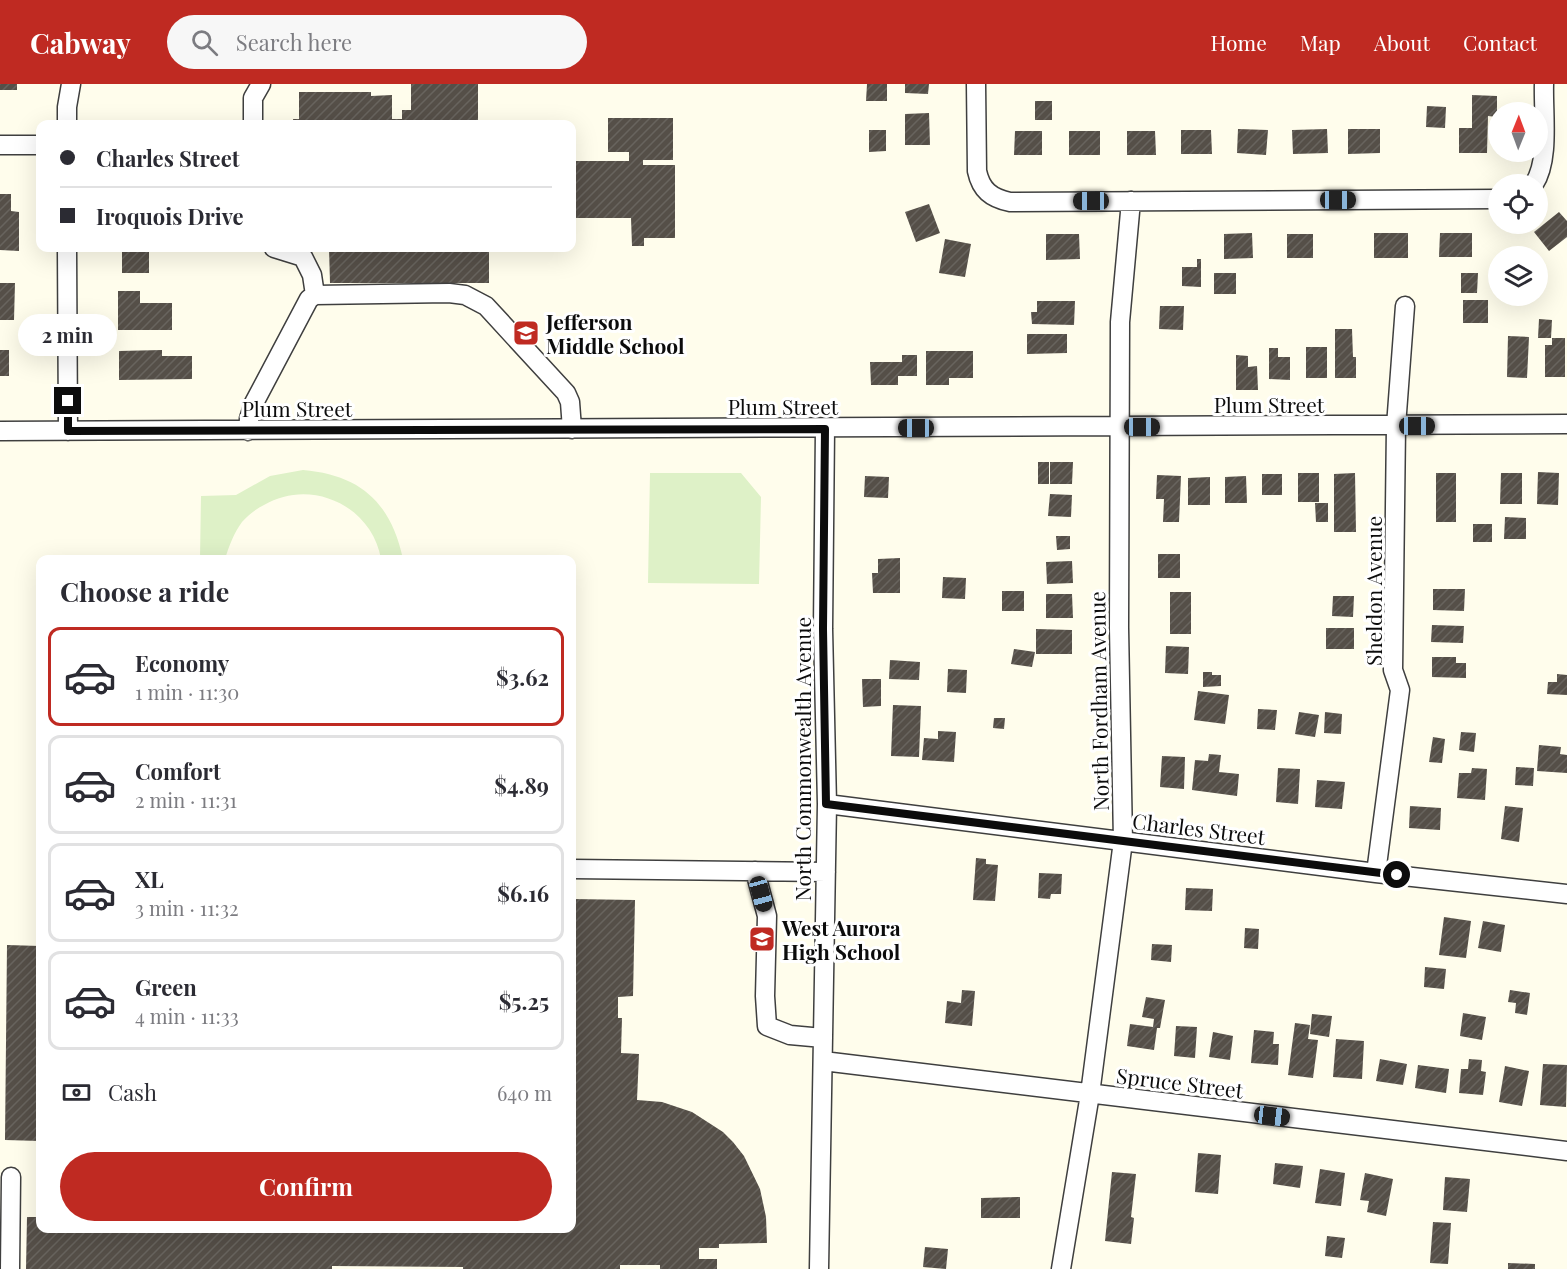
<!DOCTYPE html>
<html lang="en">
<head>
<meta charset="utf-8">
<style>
  :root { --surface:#fff; --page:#f7f7f7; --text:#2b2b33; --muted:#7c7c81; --line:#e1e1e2; --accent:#bf2a22 }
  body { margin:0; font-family:"Playfair Display",serif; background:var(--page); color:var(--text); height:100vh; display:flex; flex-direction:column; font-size:22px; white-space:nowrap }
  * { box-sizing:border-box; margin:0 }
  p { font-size:20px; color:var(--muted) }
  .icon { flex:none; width:33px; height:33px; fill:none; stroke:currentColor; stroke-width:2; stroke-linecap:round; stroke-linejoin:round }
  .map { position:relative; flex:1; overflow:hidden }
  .panel { position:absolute; left:36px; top:471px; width:540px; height:678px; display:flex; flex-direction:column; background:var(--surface); border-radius:12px; box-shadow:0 6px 24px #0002 }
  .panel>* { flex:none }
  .top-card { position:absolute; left:36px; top:36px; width:540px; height:132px; border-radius:12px; box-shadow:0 6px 24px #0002; display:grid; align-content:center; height:132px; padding:0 24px; background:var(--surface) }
  .needle { width:39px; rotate:1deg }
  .tools { position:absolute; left:1488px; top:18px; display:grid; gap:12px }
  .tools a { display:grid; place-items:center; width:60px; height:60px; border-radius:50%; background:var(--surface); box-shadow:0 6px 24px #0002; font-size:30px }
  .end { position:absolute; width:27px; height:27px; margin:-14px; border:8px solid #0c0c0c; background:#fff; box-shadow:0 0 0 3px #fff }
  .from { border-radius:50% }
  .bubble { position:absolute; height:42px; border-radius:21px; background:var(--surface); box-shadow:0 6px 24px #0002; font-size:20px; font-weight:700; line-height:42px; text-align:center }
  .car { position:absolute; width:18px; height:36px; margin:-18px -9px; border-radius:8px; box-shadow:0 0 4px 2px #0007; background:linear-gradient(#222 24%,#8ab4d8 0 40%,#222 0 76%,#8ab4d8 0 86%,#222 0) }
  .top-card b { display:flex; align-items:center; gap:21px; height:57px; font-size:22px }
  .top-card b+b { border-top:2px solid var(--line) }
  .top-card i { width:15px; height:15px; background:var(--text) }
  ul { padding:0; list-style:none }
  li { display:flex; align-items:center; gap:18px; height:99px; margin:0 12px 9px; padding:0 12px; border:3px solid var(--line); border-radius:12px }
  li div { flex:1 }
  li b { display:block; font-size:22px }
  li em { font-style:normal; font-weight:700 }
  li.active { border-color:var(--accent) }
  li>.icon { width:54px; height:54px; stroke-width:1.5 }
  h2 { padding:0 24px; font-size:27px; line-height:72px }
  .pay { display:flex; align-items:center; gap:15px; height:66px; padding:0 24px; font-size:22px }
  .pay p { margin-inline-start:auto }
  .cta { display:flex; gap:12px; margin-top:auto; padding:12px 24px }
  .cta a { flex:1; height:69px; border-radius:36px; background:var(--accent); color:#fff; font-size:24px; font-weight:700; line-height:69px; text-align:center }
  header { display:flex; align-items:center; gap:36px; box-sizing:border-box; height:84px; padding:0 30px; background:var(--accent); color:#fff }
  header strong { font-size:28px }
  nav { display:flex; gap:33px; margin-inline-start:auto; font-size:21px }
  .search { width:420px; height:54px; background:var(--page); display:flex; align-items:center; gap:15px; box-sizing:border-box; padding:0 21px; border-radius:33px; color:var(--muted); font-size:22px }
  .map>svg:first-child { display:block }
  .pitch { fill:#def1c7 }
  .building { fill:url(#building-hatch) }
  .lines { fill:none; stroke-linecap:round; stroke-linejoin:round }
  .minor-casing { stroke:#3f3f3f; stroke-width:21 }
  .minor { stroke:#fff; stroke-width:18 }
  .route { stroke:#0c0c0c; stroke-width:8 }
  .labels { text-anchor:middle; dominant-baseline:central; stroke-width:6; stroke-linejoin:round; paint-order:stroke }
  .poi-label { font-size:21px; font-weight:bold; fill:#0c0c0c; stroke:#fff; text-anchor:start }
  .street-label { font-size:21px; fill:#0c0c0c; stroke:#fff }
</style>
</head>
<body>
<header>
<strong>Cabway</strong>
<div class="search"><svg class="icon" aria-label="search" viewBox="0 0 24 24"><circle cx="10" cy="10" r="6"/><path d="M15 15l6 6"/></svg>Search here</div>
<nav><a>Home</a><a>Map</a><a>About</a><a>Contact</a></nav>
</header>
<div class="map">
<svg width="1567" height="1185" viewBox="0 0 1567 1185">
  <defs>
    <pattern id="building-hatch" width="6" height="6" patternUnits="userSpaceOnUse" patternTransform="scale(1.5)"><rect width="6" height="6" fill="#554f48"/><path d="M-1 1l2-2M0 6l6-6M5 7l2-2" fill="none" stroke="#68645e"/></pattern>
  </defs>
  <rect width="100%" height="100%" fill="#fffdec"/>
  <!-- pitch -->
  <path class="pitch" d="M303,386C361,391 391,419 403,475H381C372,422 311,393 264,421C256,425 248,431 242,438C234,449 229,462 225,475H200L201,412L236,411L270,392Z
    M650,389H741L761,413L759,500L648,499Z"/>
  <!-- building -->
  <path class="building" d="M0,0H17V6H0Z
    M411,0H478V40H294L293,35H299V8H371V12L392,11V35H402V26H411Z
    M867,0H887V17H866Z
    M905,0H929L928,10L905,9Z
    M1472,11L1497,12V33L1488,32L1487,69H1459V44H1472Z
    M1035,17H1052V36H1035Z
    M1427,22L1446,23L1445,44L1426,43Z
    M929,29L930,61H905V30Z
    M608,34H673V76H643V81H675V154H644V162H632L631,134H572V77H629V68H608Z
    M1238,45L1268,46L1266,71L1237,69Z
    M1327,45L1328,69L1293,70L1292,46Z
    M1348,45H1380V69L1348,70Z
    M869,46H886V67L869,68Z
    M1181,46H1211L1212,70H1181Z
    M1015,47H1042V71H1014Z
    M1069,47H1100V71H1069Z
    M1127,47H1155L1156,71H1127Z
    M0,110H11V127L19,128V167L0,166Z
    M929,120L940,149L916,158L905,128Z
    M1559,128L1567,137V153L1549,167L1534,148Z
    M1252,149L1253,174L1224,175V150Z
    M1374,149H1408V174H1374Z
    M1440,149H1472V173H1439Z
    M1046,150H1079L1080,175L1046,176Z
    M1287,150H1313V174H1287Z
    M945,155L971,160L965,193L939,189Z
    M122,164H149V189H122Z
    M329,164H489V199H330Z
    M1197,175H1201V203L1182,202V183H1197Z
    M1214,189H1236V210H1214Z
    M1461,189H1478L1477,209H1461Z
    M0,199H15L14,236H0Z
    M118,207H140V219H172V246H118Z
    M1463,216H1488V239H1463Z
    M1037,217H1075L1074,241L1032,240L1031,228H1037Z
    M1160,222H1184L1183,246L1159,245Z
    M1539,235L1552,236L1551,254H1538Z
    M1335,245H1352L1353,273H1356V294H1335Z
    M1027,250H1067V269L1027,270Z
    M1508,252L1529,253L1527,294L1507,293Z
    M1552,254H1565V293H1545V261H1552Z
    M1306,263H1327V294H1306Z
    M1269,264H1278V273H1290V296L1269,295Z
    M0,266H9V292H0Z
    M162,266V272H192V295L119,296V267Z
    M926,267H973V294H949V301H926Z
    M902,271H917V292H898V301H871L870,278H902Z
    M1236,271L1248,272V283L1257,282L1258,306H1236Z
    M1038,378H1049V400H1038Z
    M1050,378H1073L1072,400H1050Z
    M1538,388L1559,389L1558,421L1537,420Z
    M1298,389H1319V418H1298Z
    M1355,389L1356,448H1334V390Z
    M1436,389H1456V438H1436Z
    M1501,389H1522V420H1500Z
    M1262,390H1282V411H1262Z
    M1157,391L1181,392L1179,438H1163L1164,415H1156Z
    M865,392L889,393L888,414L864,413Z
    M1246,392L1247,419H1225V393Z
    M1210,393V421H1188V394Z
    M1050,410L1072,411L1071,433L1048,432Z
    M1315,419H1328V438H1316Z
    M1505,433L1526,434V455H1504Z
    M1473,440H1492V458H1473Z
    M1056,452H1070V465L1057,466Z
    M1158,470H1180V494H1158Z
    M900,474V509H873L872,489H878V475Z
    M1072,477L1073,499L1047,500L1046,478Z
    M943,493L966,494L965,515L942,514Z
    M1433,505H1465L1464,527L1433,526Z
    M1002,507H1024V527H1002Z
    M1170,508H1191V550H1170Z
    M1046,510H1072L1073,534H1046Z
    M1333,512H1354L1353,533L1332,532Z
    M1432,541L1464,542L1463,559L1431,558Z
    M1326,544H1354V565H1326Z
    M1036,545L1072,546V570H1036Z
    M1166,562L1189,563L1188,590L1165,589Z
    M1014,565L1035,568L1032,583L1011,580Z
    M1432,573H1456V579H1466V594L1432,593Z
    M890,576L920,578L919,596L889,595Z
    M948,585L967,586L966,609L947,608Z
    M1203,588H1212V591H1221V602L1203,603Z
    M1557,590L1567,591V611L1547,610L1548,598H1557Z
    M862,595H881V622L863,623Z
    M1198,607L1229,611L1225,640L1194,636Z
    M893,621L921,622L919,673L891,672Z
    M1258,625L1277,626L1275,646L1257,645Z
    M1299,628L1319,631L1315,653L1295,650Z
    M1325,628L1342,630L1341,650L1324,649Z
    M994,634H1005L1004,645L993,644Z
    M938,647L956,648L954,678L922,676L924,654L938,655Z
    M1461,648L1476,649L1474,668L1459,666Z
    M1433,653L1445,655L1442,679L1429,678Z
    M1539,661L1561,663L1560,670L1567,671V689L1537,687Z
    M1209,670L1221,671L1219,688L1239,690L1237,712L1192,706L1195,676L1208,677Z
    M1162,672L1185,673L1184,705L1160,703Z
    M1516,683L1534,684L1533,702L1515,701Z
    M1278,684L1300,685L1298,720L1276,718Z
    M1472,684L1487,685L1485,716L1457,714L1459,689H1471Z
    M1317,696L1345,698L1342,725L1315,723Z
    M1410,722L1441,724L1440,746L1409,744Z
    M1505,722L1523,724L1519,758L1501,755Z
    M976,774L986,775V780L998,781L995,817L973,816Z
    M1039,789L1062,790L1061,810H1051L1050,815L1038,814Z
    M1186,804L1213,805L1212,827L1185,826Z
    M572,815L635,816L633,912L618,913V934H622L621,969L639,970L637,1016L662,1018L692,1028L723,1048L733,1058L744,1072L760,1105L766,1133L767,1159L719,1160V1164H699V1175H717V1185H660V1181H620V1185H463V1183L332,1182V1185H26L27,1133H40V1144H572Z
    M1444,833L1471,837L1466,874L1439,871Z
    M1483,837L1505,841L1501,868L1478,864Z
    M1245,844L1259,845L1258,865L1244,864Z
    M1152,860L1172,861L1171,878L1151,876Z
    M7,861L40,862V1057L5,1056Z
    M1425,883L1446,885L1444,905L1424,903Z
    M962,906L975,907L972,942L945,939L947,917L961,919Z
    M1510,906L1530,909L1527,931L1515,929L1516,919L1508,918Z
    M1146,913L1165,916L1160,944H1157L1154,966L1127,962L1130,940L1153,943L1154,935L1142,933Z
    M1463,929L1486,933L1482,956L1460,952Z
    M1312,930L1332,932L1329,953L1310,950Z
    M1295,939L1310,941L1308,955L1318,956L1313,994L1288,991Z
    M1176,942L1197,943L1195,974L1174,972Z
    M1254,946L1274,948L1273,960H1279L1278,981L1251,979Z
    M1213,948L1233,952L1230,976L1209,973Z
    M1336,955L1364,957L1362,995L1333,993Z
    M1380,975L1407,980L1403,1001L1376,997Z
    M1469,975L1482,976L1481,987L1486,988L1483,1011L1459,1009L1461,985H1468Z
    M1543,980L1567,981L1566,1023L1540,1021Z
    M1418,981L1449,985L1446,1009L1415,1004Z
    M1505,982L1529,987L1522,1022L1499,1018Z
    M1198,1069L1221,1071L1218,1110L1195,1108Z
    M1275,1079L1303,1082L1300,1104L1273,1100Z
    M1320,1085L1345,1089L1341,1122L1315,1119Z
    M1112,1088L1136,1090L1131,1133L1134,1134L1131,1160L1105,1157Z
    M1365,1089L1393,1095L1386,1132L1367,1128L1369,1117L1360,1116Z
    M1445,1093L1470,1095L1467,1128L1443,1126Z
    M1020,1113V1134H981V1114Z
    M1433,1138L1451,1139L1448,1180L1430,1179Z
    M1327,1152L1345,1154L1342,1174L1325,1172Z
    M925,1163L948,1165L946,1185L923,1183Z
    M1508,1179L1535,1180V1185H1508Z"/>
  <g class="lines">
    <defs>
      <path id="minor" d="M976,0L977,87C981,106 991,114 1010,118L1498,115
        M67,40V23L71,0
        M253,40V14L261,0
        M0,61H40
        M1534,100C1550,76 1543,29 1544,0
        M67,164L68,347
        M274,164L303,173L312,191L315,211
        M0,347L1567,340
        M248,347L249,335L254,319L309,215L315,211L449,209L465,211L486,222L566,309L570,318L572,345
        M827,720L1376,789L1567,810
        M572,785L826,788
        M755,787L767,832L765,912L767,942L790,951L823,954
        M1376,789L1400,606L1393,586L1396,342L1405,222
        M823,977L1567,1067
        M10,1185L11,1093
        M819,1185L827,720L823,545L825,345
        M1061,1185L1090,1010L1123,757L1119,544L1120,238L1131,117"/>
    </defs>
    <!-- minor casing -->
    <use href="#minor" class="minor-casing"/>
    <!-- minor -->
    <use href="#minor" class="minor"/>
  </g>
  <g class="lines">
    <!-- route -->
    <path class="route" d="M68,317V347L825,345L823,545L826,720L1397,791"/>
  </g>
  <!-- icons -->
  <defs>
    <symbol id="school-square" viewBox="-11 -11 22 22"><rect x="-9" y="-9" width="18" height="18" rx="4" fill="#bf2a22" stroke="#fff"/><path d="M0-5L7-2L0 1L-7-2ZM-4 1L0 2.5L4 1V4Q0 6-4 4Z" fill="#fff"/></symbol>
  </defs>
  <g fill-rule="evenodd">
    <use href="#school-square" x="511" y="234" width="30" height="30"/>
    <use href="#school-square" x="747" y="840" width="30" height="30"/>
  </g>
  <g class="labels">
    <!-- poi labels -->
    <g class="poi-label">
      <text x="546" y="237">Jefferson<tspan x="546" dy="24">Middle School</tspan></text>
      <text x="782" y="843">West Aurora<tspan x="782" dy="24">High School</tspan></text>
    </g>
    <!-- street labels -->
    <g class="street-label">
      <text x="1269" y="320">Plum Street</text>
      <text x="783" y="322">Plum Street</text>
      <text x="297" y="324">Plum Street</text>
      <text transform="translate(1373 507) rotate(-90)">Sheldon Avenue</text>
      <text transform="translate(1098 617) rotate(-91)">North Fordham Avenue</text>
      <text transform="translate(802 675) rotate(-90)">North Commonwealth Avenue</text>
      <text transform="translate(1199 744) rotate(7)">Charles Street</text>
      <text transform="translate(1180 998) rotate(7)">Spruce Street</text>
    </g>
  </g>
</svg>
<div class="tools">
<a><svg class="needle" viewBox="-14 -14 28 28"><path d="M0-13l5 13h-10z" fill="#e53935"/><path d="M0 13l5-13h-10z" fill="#7c7c81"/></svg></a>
<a><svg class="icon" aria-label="locate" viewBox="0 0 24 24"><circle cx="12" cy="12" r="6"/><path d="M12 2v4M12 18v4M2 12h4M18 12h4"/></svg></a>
<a><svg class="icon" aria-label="layers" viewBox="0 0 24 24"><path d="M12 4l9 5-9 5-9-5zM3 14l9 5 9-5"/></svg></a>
</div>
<i class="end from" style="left:1397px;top:791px"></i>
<i class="end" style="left:68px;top:317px"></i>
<div class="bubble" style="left:18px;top:230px;width:99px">2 min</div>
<i class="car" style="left:1338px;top:116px;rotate:90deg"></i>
<i class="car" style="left:1091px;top:117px;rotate:270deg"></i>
<i class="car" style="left:1417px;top:342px;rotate:90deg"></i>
<i class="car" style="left:1142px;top:343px;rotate:90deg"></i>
<i class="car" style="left:916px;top:344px;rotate:270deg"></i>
<i class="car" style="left:761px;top:810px;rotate:165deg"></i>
<i class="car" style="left:1272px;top:1032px;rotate:97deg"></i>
<div class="top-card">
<b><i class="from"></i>Charles Street</b>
<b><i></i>Iroquois Drive</b>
</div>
<section class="panel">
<h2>Choose a ride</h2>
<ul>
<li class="active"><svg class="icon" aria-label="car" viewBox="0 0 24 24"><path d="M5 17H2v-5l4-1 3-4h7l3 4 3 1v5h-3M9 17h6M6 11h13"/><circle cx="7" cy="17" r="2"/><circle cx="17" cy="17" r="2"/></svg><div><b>Economy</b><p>1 min · 11:30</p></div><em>$3.62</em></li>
<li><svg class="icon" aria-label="car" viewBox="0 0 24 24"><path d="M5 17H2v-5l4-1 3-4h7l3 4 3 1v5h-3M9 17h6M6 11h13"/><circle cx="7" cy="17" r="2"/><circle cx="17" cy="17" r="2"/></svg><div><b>Comfort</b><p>2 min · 11:31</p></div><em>$4.89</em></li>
<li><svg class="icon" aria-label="car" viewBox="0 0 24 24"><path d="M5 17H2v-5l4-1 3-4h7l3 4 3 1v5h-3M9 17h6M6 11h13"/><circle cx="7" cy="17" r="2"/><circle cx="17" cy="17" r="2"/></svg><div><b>XL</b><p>3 min · 11:32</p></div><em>$6.16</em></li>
<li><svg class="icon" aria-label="car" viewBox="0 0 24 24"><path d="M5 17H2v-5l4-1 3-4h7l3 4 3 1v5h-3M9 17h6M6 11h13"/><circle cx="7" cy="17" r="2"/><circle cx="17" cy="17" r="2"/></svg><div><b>Green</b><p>4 min · 11:33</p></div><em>$5.25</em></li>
</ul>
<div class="pay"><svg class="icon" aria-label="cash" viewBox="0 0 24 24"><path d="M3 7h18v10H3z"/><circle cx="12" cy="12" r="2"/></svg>Cash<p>640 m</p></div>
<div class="cta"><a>Confirm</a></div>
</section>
</div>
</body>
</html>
